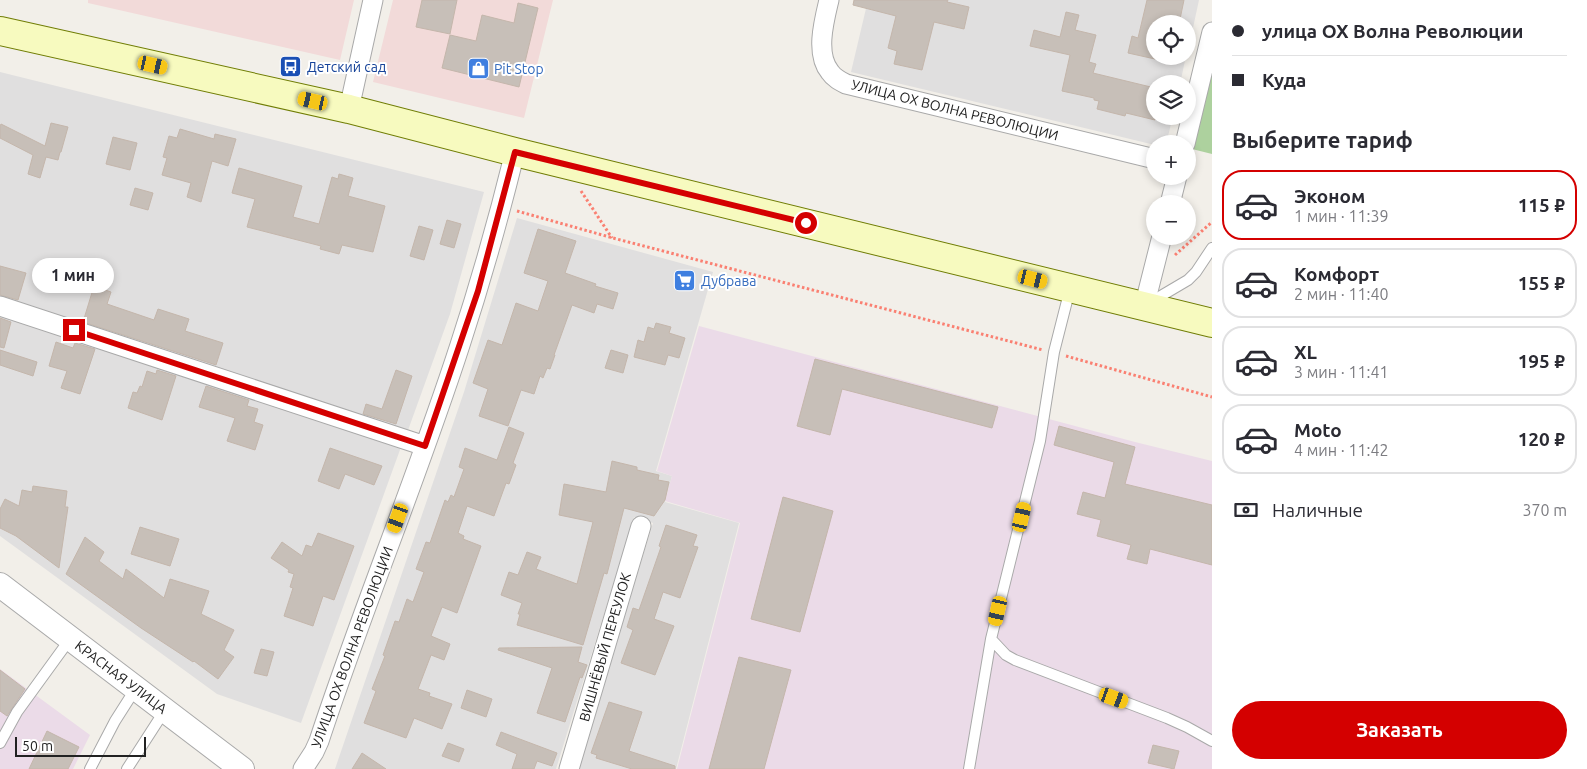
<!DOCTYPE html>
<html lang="ru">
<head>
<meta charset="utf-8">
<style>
  :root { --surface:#fff; --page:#f7f7f7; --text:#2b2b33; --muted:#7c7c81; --line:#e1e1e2; --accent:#d40000 }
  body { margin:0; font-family:Ubuntu,sans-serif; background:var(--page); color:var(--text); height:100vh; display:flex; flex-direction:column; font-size:19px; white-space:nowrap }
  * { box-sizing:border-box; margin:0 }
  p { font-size:16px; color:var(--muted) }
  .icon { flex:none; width:28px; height:28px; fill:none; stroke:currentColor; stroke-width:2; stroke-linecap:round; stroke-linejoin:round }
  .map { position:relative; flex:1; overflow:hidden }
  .side { display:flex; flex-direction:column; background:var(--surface); width:375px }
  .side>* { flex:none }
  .top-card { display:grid; align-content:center; height:110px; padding:0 20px; background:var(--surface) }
  .buttons { position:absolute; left:1146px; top:15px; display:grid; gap:10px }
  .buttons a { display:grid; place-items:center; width:50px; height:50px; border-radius:50%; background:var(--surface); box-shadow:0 2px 8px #0003; font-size:25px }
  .scale { position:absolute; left:15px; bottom:12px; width:131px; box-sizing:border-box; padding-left:5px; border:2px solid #222; border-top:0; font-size:14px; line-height:18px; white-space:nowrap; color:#222; -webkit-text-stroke:4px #fff; paint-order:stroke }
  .end { position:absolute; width:22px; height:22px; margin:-11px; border:6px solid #d40000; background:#fff; box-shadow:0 0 0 2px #fff }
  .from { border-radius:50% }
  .bubble { position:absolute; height:35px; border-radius:18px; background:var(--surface); box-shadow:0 2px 8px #0003; font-size:16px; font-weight:700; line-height:35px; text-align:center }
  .car { position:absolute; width:15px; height:30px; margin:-15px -8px; border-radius:6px; box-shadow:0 0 4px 1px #0007; background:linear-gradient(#f5c518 24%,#345 0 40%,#f5c518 0 76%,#345 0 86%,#f5c518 0) }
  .top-card b { display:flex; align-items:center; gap:18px; height:48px; font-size:19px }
  .top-card b+b { border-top:1px solid var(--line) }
  .top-card i { width:12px; height:12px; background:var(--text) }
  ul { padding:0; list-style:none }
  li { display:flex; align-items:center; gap:15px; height:70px; margin:0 10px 8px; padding:0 10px; border:2px solid var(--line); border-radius:20px }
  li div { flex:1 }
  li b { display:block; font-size:19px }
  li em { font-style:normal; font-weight:700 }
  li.selected { border-color:var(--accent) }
  li>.icon { width:45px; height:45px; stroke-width:1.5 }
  h2 { padding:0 20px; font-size:22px; line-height:60px }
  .pay { display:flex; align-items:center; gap:12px; height:55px; padding:0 20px; font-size:19px }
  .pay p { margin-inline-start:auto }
  .button { display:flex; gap:10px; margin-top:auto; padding:10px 20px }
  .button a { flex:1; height:58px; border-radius:30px; background:var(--accent); color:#fff; font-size:20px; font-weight:700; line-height:58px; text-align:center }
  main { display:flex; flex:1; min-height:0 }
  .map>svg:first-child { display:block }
  .residential { fill:#e0dfdf }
  .commercial { fill:#f2dad9 }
  .industrial { fill:#ebdbe8 }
  .forest { fill:#add19e }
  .building { fill:#c7bfb8; stroke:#c4b6ab }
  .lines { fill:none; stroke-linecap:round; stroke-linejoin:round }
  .service-casing { stroke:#a9a9a9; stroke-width:12 }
  .minor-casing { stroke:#a9a9a9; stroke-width:21 }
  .tertiary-casing { stroke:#a9a9a9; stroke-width:26 }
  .secondary-casing { stroke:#707d05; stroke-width:30 }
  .path { stroke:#fa8072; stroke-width:3; stroke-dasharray:2.5 2.5; stroke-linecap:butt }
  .service { stroke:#fff; stroke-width:10 }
  .minor { stroke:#fff; stroke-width:19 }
  .tertiary { stroke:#fff; stroke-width:24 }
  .secondary { stroke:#f7fabf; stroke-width:28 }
  .route { stroke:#d40000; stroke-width:6 }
  .labels { text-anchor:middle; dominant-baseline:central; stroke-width:4; stroke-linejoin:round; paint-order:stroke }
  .transit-label { font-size:14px; fill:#164399; stroke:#fff; text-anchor:start }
  .shop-label { font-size:14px; fill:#366cbe; stroke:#fff; text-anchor:start }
  .street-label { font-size:14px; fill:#222; stroke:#fff }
</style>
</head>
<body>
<main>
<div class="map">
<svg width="1212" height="769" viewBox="0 0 1212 769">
  <rect width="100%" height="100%" fill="#f2efe9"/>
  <!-- residential -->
  <path class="residential" d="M868,0H1199L1188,51V24H1155V56H1186L1180,84H1155V116H1173L1166,144H1155V145L851,72Z
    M0,72L484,192L450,314L407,433L0,298Z
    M517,218L713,272L656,471L672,476L665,502L739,523L676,769H578L653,523L634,517L556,769H335L464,392Z
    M0,313L401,447L301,723L217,694L0,536Z"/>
  <!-- commercial -->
  <path class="commercial" d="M88,0H354L340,60L88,3Z
    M393,0H553L524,118L373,82Z"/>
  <!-- industrial -->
  <path class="industrial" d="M699,326L1135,442L1212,461V769H677L740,523L665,501L672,476L657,471Z
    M0,669L90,735L73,769H0Z"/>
  <!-- forest -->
  <path class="forest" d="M1212,73V154L1192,149Z"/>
  <!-- building -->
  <path class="building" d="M422,0H457L450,34L416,27Z
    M854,0H948L947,2L969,7L964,29L934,22L922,70L894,64L897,51L888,48L896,16L853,5Z
    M1147,0H1184L1179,24H1155V59L1128,53L1132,36L1138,38Z
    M518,3L538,8L519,87L442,68L450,35L476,41L482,15L514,23Z
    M1066,12L1079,15L1075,30L1096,35L1089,62L1096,64L1093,73L1155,88V120L1126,113L1125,116L1097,109L1099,101L1094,100V98L1062,91L1070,55L1030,46L1034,30L1060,37Z
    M51,123L68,127L61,152H60L58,160L46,157L40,178L28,174L33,155L0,138V126L1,124L45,146Z
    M180,129L214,139L215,134L236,139L228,166L212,161L201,202L187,197L191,183L162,175L167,158L163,157L169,136L177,138Z
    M113,137L137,143L130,170L106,164Z
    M239,168L302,186L293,217L319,224L332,177L338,179L339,174L353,178L348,196L385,206L373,252L342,245L339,254L320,249L321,246L247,227L255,199L232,193Z
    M135,188L153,193L148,210L130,205Z
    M447,220L461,224L454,248L440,244Z
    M419,226L433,230L424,260L410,256Z
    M538,229L576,241L565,273L596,284L595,286L618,293L613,309L597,304L594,313L572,305L554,355H555L550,369L547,368L543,378L540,376L534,394L521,390L508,426L479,416L488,389L473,383L488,340L502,345L516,303L538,311L548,281L524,273Z
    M0,266L26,273L18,300L0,295Z
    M94,286L111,292L107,304L154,320L158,309L189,319L185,331L223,343L216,365L83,322Z
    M0,318L11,322L4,348L0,347Z
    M656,323L671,327L669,333L685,338L679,358L668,355L665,365L634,357L638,340L644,342L648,327L654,329Z
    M56,342L73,348L75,343L95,349L80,394L61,388L67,371L49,366Z
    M0,350L37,362L33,376L0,365Z
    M611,350L628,355L623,373L605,368Z
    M815,359L998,407L992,428L842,389L830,435L797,426Z
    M157,370L176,376L162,420L128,408L133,392L137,393L140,386L142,387L147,371L156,374Z
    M396,370L412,376L396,424L363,414L366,404L382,409Z
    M206,386L249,400L247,406L258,409L254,422L263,425L255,450L227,441L235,418L199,407Z
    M1059,426L1135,447L1125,484L1212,505V565L1150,549L1147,564L1127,559L1131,545L1097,536L1101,520L1077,514L1083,492L1105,498L1114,462L1054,445Z
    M509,427L524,433L513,463L516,465L509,484L506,483L494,516L467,506L458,533L464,536L463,539L481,546L457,613L442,607L431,636L450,644L444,660L431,655L418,689L430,693L429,696L452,704L442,729L414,718L406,738L364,723L376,691L372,689L385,656L383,655L395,621L399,622L407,599L413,602L424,572L416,569L426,542L430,543L445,500L448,502L451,495L454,497L464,469L459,467L465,448L497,460Z
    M330,448L382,466L374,485L345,474L339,489L318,481Z
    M612,461L637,467V470L659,475L658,480L669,482L665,500L654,516L624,508L607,574L604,573L583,645L517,625L520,614H518L522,603L501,595L509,572L518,575L527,552L541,557L536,569L577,584L593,522L559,515L564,484L606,492Z
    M33,486L67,491L65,507H68L59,568L16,536L0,528V509L5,499L19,506L22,490L32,492Z
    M783,497L833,511L800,632L751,619Z
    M666,525L697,535L693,546L698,547L680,598L663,592L654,619L674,626L655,675L621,663L633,630L627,627L633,608L639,610L661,547L659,546Z
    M140,527L179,539L170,566L131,554Z
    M318,533L354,546L334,600L323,596L313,626L284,616L293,588L290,587L294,574L288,572L289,570L271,558L282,542L302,556L306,545L312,547Z
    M85,537L104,552L99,561L123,579L126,569L164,598L170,579L209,591L201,614L234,630L224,650L234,657L218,679L194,661L193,662L141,628L66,574Z
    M582,647L578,662L587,665L582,678L580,677L565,722L537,713L552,668L498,650L499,648Z
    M261,649L274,652L267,676L254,673Z
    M739,657L791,670L764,769H709Z
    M0,670L25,689L7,716L0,711Z
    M467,690L492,699L486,717L461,708Z
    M609,702L642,712L629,751L675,766V769H632L596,758L597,755L591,753Z
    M47,731L79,747L68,769H29Z
    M501,732L557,753L552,766L537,761L534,769H512L517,754L496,745Z
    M448,743L464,749L459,762L442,756Z
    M1153,745L1179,751L1174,769L1148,763Z
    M362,753L386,769H352Z"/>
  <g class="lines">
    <defs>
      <path id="service" d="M1149,303L1188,280L1196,272L1212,248
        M991,639L1006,655L1015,660L1167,718L1187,727L1212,741
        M0,743L17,712L70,639
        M90,769L115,721L136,688
        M127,769L165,710
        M969,769L991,639L1040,441L1054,352L1070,289"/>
      <path id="minor" d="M829,0C824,21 815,54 830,72C834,78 840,81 846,84L1155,159
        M349,109L373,0
        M1185,144L1212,32
        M1170,204L1177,176
        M0,306L425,446
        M1144,307L1162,236
        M303,769L314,752L319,741C363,607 417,478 460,345C481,281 499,217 515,152
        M569,769L641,526"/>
      <path id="tertiary" d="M0,585L242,769"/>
      <path id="secondary" d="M0,31L349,109L515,152L1212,323"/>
    </defs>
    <!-- service casing -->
    <use href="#service" class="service-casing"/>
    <!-- minor casing -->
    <use href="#minor" class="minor-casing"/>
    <!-- tertiary casing -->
    <use href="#tertiary" class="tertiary-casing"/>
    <!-- secondary casing -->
    <use href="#secondary" class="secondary-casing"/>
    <!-- path -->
    <path class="path" d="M581,191L612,238
      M517,211L613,238L1043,350
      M1175,255L1212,222
      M1066,356L1212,397"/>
    <!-- service -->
    <use href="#service" class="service"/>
    <!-- minor -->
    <use href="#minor" class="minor"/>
    <!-- tertiary -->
    <use href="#tertiary" class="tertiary"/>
    <!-- secondary -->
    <use href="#secondary" class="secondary"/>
  </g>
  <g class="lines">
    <!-- route -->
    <path class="route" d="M74,330L425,446L478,291L515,152L806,223"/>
  </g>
  <!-- icons -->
  <defs>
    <symbol id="bus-square" viewBox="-11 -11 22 22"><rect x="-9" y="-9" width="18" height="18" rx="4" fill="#1a4fb4" stroke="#fff"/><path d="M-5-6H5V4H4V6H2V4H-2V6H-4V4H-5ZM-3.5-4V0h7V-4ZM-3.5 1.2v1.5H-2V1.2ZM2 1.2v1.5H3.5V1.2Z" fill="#fff"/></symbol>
    <symbol id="shop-square" viewBox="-11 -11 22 22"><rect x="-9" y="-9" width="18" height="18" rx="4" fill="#3f7fe0" stroke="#fff"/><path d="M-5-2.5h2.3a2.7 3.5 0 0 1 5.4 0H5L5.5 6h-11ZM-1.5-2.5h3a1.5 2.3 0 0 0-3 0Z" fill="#fff"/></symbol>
    <symbol id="supermarket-square" viewBox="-11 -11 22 22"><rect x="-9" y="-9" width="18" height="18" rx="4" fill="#3f7fe0" stroke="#fff"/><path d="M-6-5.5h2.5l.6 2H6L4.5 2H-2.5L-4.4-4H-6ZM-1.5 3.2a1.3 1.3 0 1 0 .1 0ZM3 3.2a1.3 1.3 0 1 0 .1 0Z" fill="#fff"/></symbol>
  </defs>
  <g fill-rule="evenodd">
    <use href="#bus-square" x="278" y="54" width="25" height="25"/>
    <use href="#shop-square" x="466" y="56" width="25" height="25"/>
    <use href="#supermarket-square" x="672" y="268" width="25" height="25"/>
  </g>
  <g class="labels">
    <!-- transit labels -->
    <g class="transit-label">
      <text x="307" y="67">Детский сад</text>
    </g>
    <!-- shop labels -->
    <g class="shop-label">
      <text x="494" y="69">Pit Stop</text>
      <text x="701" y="281">Дубрава</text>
    </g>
    <!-- street labels -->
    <g class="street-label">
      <text transform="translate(955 110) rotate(14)">УЛИЦА ОХ ВОЛНА РЕВОЛЮЦИИ</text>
      <text transform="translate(352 647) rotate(-70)">УЛИЦА ОХ ВОЛНА РЕВОЛЮЦИИ</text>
      <text transform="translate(605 647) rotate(-74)">ВИШНЁВЫЙ ПЕРЕУЛОК</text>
      <text transform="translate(121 677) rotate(37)">КРАСНАЯ УЛИЦА</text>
    </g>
  </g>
</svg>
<div class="buttons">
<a><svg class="icon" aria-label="locate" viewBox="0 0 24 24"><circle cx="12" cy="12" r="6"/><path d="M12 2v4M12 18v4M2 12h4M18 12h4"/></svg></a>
<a><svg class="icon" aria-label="layers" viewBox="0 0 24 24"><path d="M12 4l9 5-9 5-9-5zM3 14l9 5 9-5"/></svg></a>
<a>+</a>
<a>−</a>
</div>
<div class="scale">50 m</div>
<i class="end from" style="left:806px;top:223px"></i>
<i class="end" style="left:74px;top:330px"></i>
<div class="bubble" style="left:32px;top:258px;width:82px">1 мин</div>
<i class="car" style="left:153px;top:65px;rotate:103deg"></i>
<i class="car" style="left:313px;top:101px;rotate:283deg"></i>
<i class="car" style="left:1033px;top:279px;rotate:104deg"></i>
<i class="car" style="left:1022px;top:517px;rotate:13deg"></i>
<i class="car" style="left:398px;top:518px;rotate:200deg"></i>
<i class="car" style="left:998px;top:611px;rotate:193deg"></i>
<i class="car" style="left:1114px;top:698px;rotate:110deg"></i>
</div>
<section class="side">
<div class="top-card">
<b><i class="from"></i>улица ОХ Волна Революции</b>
<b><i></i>Куда</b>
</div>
<h2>Выберите тариф</h2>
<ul>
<li class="selected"><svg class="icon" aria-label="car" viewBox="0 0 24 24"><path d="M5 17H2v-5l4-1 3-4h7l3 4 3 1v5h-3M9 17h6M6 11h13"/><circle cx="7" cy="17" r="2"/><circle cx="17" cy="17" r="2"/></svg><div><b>Эконом</b><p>1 мин · 11:39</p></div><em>115 ₽</em></li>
<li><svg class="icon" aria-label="car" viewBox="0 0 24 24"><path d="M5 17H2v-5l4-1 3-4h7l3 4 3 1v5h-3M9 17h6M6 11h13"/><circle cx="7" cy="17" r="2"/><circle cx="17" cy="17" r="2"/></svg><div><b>Комфорт</b><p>2 мин · 11:40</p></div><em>155 ₽</em></li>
<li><svg class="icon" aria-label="car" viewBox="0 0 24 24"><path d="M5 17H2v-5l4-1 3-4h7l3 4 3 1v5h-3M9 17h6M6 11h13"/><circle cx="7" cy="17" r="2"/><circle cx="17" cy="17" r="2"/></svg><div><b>XL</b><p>3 мин · 11:41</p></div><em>195 ₽</em></li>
<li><svg class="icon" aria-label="car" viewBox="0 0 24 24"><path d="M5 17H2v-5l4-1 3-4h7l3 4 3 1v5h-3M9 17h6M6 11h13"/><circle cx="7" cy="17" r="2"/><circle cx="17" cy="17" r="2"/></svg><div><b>Moto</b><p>4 мин · 11:42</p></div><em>120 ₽</em></li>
</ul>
<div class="pay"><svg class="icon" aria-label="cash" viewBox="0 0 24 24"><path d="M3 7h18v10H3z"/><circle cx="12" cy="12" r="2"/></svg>Наличные<p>370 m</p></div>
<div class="button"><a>Заказать</a></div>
</section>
</main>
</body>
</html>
